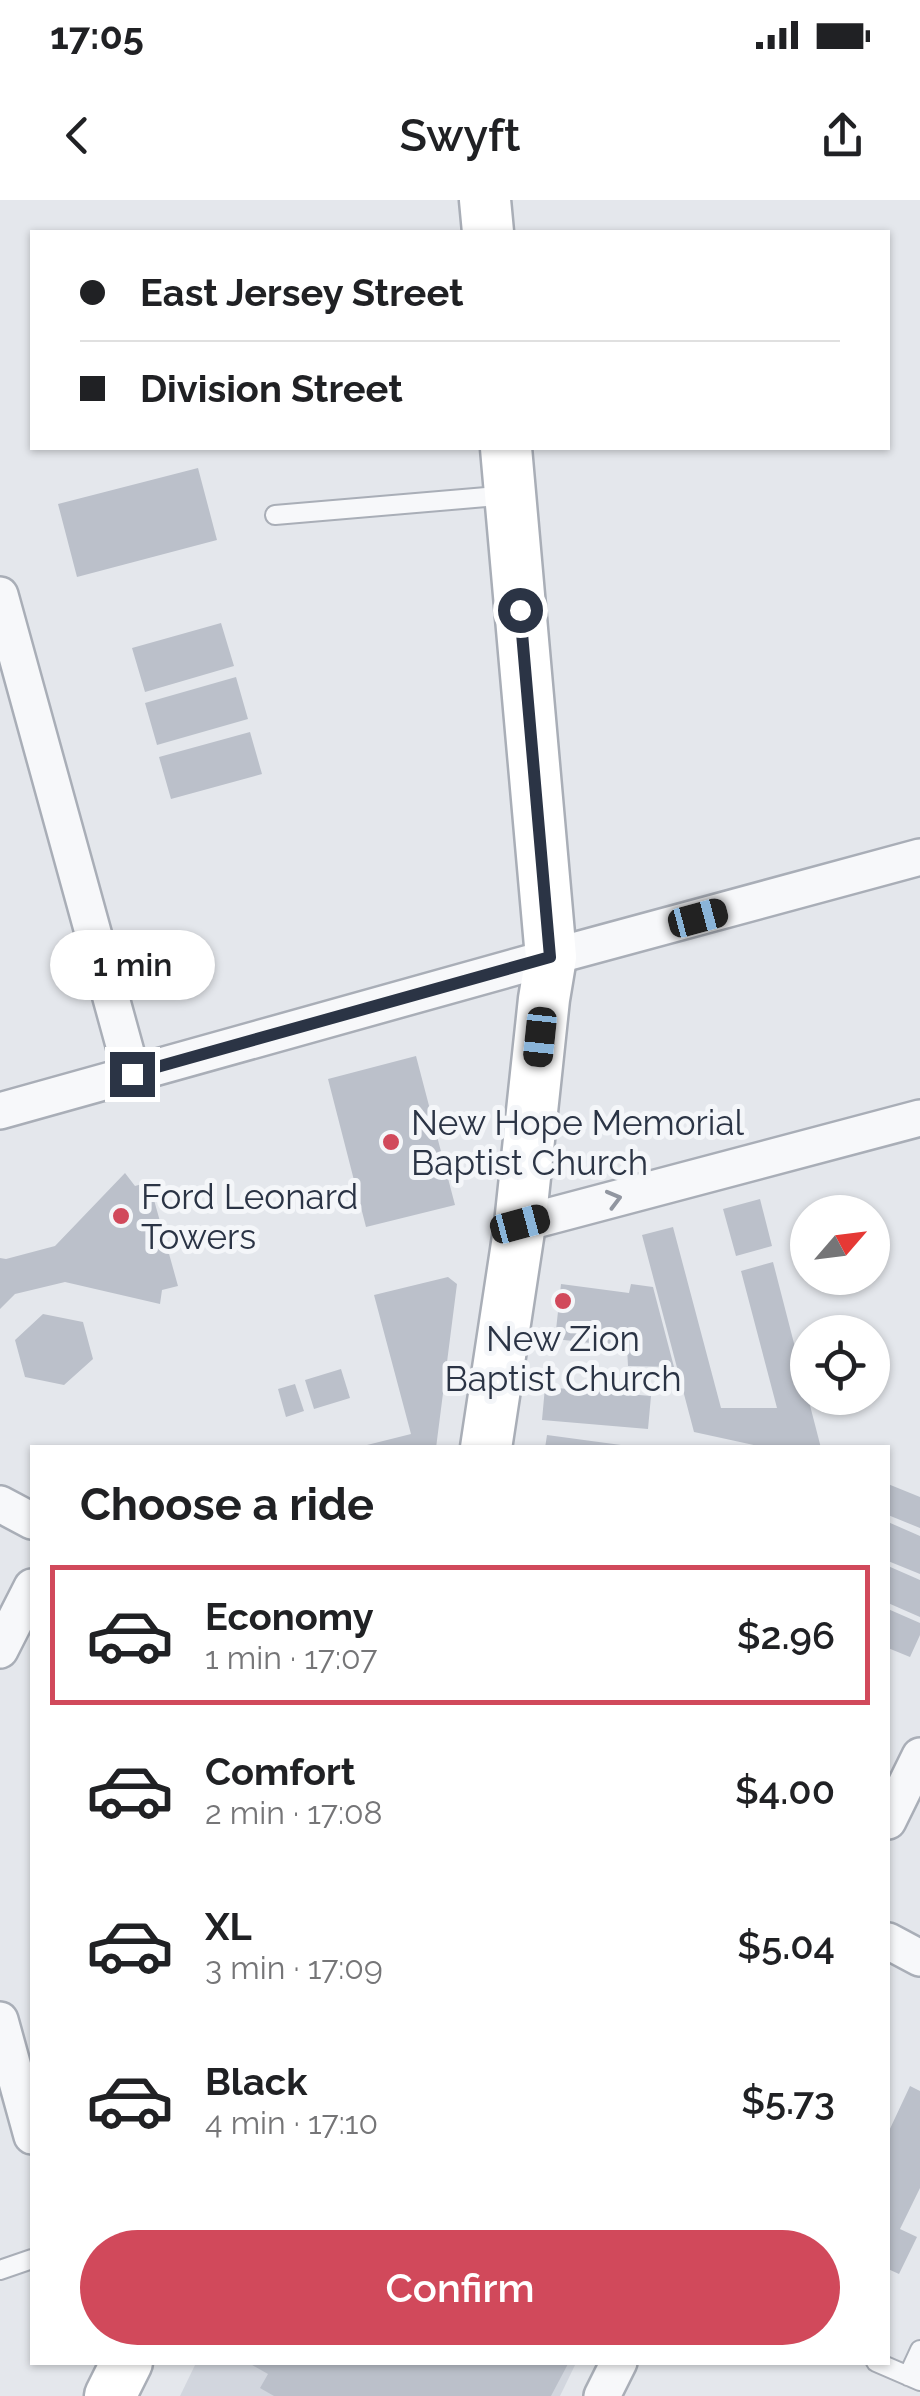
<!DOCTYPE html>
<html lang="en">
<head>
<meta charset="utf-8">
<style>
  :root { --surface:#fff; --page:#f6f6f6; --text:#202124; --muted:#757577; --line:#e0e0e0; --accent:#d1495b }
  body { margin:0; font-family:Raleway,sans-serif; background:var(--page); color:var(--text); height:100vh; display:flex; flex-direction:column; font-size:38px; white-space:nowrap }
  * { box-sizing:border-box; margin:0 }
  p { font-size:32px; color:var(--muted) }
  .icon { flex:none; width:55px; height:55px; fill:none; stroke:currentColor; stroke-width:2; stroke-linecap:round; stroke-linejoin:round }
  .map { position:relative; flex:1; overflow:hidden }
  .sheet { position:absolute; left:30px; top:1245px; width:860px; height:920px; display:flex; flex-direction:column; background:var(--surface); border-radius:0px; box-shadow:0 2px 8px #0004 }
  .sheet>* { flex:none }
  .top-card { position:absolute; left:30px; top:30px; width:860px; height:220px; border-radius:0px; box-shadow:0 2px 8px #0004; display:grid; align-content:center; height:220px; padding:0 50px; background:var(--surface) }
  .needle { width:65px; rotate:62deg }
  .controls { position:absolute; left:790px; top:995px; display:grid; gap:20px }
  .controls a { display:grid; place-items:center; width:100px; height:100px; border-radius:50%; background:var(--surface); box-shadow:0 2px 8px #0004; font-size:50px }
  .end { position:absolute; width:45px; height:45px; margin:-22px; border:12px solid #2b3445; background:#fff; box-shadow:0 0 0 5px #fff }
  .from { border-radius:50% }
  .bubble { position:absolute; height:70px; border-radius:35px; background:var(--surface); box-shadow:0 2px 8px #0004; font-size:32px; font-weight:600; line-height:70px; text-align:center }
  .car { position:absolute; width:30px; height:60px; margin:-30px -15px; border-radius:12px; box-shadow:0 0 8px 2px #0007; background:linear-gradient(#222 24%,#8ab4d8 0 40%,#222 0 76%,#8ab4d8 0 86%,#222 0) }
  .top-card b { display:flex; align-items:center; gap:35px; height:95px; font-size:38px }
  .top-card b+b { border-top:2px solid var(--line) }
  .top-card i { width:25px; height:25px; background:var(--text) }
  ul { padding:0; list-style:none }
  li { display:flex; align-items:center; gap:30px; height:140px; margin:0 20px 15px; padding:0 30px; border:5px solid transparent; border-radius:0px }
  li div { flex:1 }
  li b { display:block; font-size:38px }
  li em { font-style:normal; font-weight:600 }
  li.current { border-color:var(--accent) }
  li>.icon { width:90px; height:90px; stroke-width:1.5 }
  h2 { padding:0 50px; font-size:45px; line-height:120px }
  .cta { display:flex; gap:20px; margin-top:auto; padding:20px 50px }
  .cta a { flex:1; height:115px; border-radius:60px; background:var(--accent); color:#fff; font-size:40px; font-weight:600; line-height:115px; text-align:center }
  .status { display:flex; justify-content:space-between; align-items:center; height:70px; padding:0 50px; background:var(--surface); direction:ltr }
  .status svg { height:28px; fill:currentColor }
  header { display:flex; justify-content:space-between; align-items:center; height:130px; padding:0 50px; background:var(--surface); font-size:45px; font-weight:600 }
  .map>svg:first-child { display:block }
  .built { fill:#d2d6de }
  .building { fill:#bbc0ca }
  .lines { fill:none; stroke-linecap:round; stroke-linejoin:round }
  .lane-casing { stroke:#a9aeb7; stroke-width:22 }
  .street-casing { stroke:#a9aeb7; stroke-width:40 }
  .secondary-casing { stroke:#a9aeb7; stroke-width:55 }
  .lane { stroke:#f7f8fa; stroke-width:18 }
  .street { stroke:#f7f8fa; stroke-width:35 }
  .secondary { stroke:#fff; stroke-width:50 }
  .oneway { stroke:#9196a0 }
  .route { stroke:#2b3445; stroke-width:12 }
  .poi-dot { fill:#d1495b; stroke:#f4f6f9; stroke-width:4 }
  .labels { text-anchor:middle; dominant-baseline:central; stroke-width:10; stroke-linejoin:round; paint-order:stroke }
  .poi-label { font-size:35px; fill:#2b3445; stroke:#f4f6f9; text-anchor:start }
</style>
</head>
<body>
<div class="status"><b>17:05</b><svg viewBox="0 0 49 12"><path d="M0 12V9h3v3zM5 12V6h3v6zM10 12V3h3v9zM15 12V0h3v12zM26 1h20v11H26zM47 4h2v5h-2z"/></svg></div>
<header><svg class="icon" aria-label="back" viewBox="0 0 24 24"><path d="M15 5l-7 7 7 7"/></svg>Swyft<svg class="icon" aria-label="share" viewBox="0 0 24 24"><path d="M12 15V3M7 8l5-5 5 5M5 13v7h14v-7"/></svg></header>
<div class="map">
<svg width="920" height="2196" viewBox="0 0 920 2196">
  <rect width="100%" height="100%" fill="#e4e7ec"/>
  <!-- built -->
  <path class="built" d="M196,2163H576L560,2196H180Z"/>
  <!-- building -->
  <path class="building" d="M198,268L217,340L77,377L58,304Z
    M221,423L234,466L145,492L132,448Z
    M236,477L248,519L157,545L145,503Z
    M250,532L262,574L171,599L159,557Z
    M416,856L455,1005L366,1027L328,879Z
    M125,973L135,986L149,982L178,1086L162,1090L160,1104L65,1082L15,1094L0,1109V1058L6,1059L55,1046Z
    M760,999L772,1046L736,1056L723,1009Z
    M673,1027L721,1208H777L741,1071L773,1062L821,1248H768L694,1232L642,1035Z
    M448,1077L457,1084L436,1248H355L411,1234L374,1095Z
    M561,1084L629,1093L631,1084L653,1087L674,1167L628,1166L627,1147L555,1139Z
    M43,1114L83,1122L93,1159L64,1185L25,1177L15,1140Z
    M341,1169L350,1198L314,1209L305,1180Z
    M295,1184L304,1211L286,1217L278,1189Z
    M545,1187L651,1196L648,1229L542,1220Z
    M547,1235L621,1245V1248H545Z
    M888,1284L920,1297V1328L888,1315Z
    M888,1322L920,1336V1374L888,1361Z
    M888,1366L920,1380V1417L888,1403Z
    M888,1409L920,1423V1435L910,1457L888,1448Z
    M910,1886L920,1891V1988L900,2029L917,2037L899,2074L888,2069V1933Z
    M247,2162H569L551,2196H274L260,2188L268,2174Z"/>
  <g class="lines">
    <defs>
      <path id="lane" d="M275,315L510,295
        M0,2070L32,2059
        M876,2162L920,2181
        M908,2176L920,2150"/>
      <path id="street" d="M0,395L132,874
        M0,911L551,757L920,657
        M520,1024L920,918
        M0,1304L32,1321
        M0,1450L32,1387
        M888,1621L920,1556
        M888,1741L920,1758
        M0,1820L32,1936
        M602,2196L619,2162"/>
      <path id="secondary" d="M485,0L488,32
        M486,1248L520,1024L544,799L551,757L506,248
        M110,2196L127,2162"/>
    </defs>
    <!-- lane casing -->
    <use href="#lane" class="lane-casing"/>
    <!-- street casing -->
    <use href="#street" class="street-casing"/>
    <!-- secondary casing -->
    <use href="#secondary" class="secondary-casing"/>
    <!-- lane -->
    <use href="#lane" class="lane"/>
    <!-- street -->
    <use href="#street" class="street"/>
    <!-- secondary -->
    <use href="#secondary" class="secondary"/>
  </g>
  <!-- one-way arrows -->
  <defs><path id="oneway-chevron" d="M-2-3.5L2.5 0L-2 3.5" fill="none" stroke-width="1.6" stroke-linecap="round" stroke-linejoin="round" transform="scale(2.5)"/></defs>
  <use class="oneway" href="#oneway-chevron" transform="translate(614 999) rotate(-15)"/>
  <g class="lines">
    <!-- route -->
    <path class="route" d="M132,874L550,757L520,410"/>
  </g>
  <!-- markers -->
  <g class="poi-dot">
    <circle cx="391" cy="942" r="10"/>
    <circle cx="121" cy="1016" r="10"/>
    <circle cx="563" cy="1101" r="10"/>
  </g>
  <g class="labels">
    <!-- poi labels -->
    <g class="poi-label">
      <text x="411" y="922">New Hope Memorial<tspan x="411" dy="40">Baptist Church</tspan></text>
      <text x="141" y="996">Ford Leonard<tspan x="141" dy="40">Towers</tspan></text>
      <text x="563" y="1138" text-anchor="middle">New Zion<tspan x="563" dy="40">Baptist Church</tspan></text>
    </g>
  </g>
</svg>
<div class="controls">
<a><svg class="needle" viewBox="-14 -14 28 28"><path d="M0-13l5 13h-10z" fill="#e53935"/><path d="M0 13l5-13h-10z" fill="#757577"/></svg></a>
<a><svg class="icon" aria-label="locate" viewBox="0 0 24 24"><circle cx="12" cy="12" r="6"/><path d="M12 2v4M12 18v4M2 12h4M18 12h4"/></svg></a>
</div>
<i class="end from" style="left:520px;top:410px"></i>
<i class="end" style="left:132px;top:874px"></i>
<div class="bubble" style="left:50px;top:730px;width:165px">1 min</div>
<i class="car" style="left:698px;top:718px;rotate:75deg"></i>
<i class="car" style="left:540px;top:837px;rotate:186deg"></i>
<i class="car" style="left:520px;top:1024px;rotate:75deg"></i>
<div class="top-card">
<b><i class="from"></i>East Jersey Street</b>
<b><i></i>Division Street</b>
</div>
<section class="sheet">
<h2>Choose a ride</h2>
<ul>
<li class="current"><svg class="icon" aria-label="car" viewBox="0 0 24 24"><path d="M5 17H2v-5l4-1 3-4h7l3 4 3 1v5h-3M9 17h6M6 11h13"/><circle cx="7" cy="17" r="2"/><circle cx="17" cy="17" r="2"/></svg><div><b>Economy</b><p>1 min · 17:07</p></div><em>$2.96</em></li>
<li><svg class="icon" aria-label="car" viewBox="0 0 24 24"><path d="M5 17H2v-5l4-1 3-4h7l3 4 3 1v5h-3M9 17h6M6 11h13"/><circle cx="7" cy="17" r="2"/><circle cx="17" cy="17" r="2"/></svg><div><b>Comfort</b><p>2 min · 17:08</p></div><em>$4.00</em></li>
<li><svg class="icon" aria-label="car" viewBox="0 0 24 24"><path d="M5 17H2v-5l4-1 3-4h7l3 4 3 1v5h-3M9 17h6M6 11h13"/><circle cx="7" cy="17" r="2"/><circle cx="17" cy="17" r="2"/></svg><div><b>XL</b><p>3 min · 17:09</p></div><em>$5.04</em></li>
<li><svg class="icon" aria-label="car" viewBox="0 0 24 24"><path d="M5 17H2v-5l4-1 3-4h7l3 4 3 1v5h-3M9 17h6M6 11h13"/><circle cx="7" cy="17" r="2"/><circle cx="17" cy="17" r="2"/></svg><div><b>Black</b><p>4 min · 17:10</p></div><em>$5.73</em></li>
</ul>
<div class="cta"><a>Confirm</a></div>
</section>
</div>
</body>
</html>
